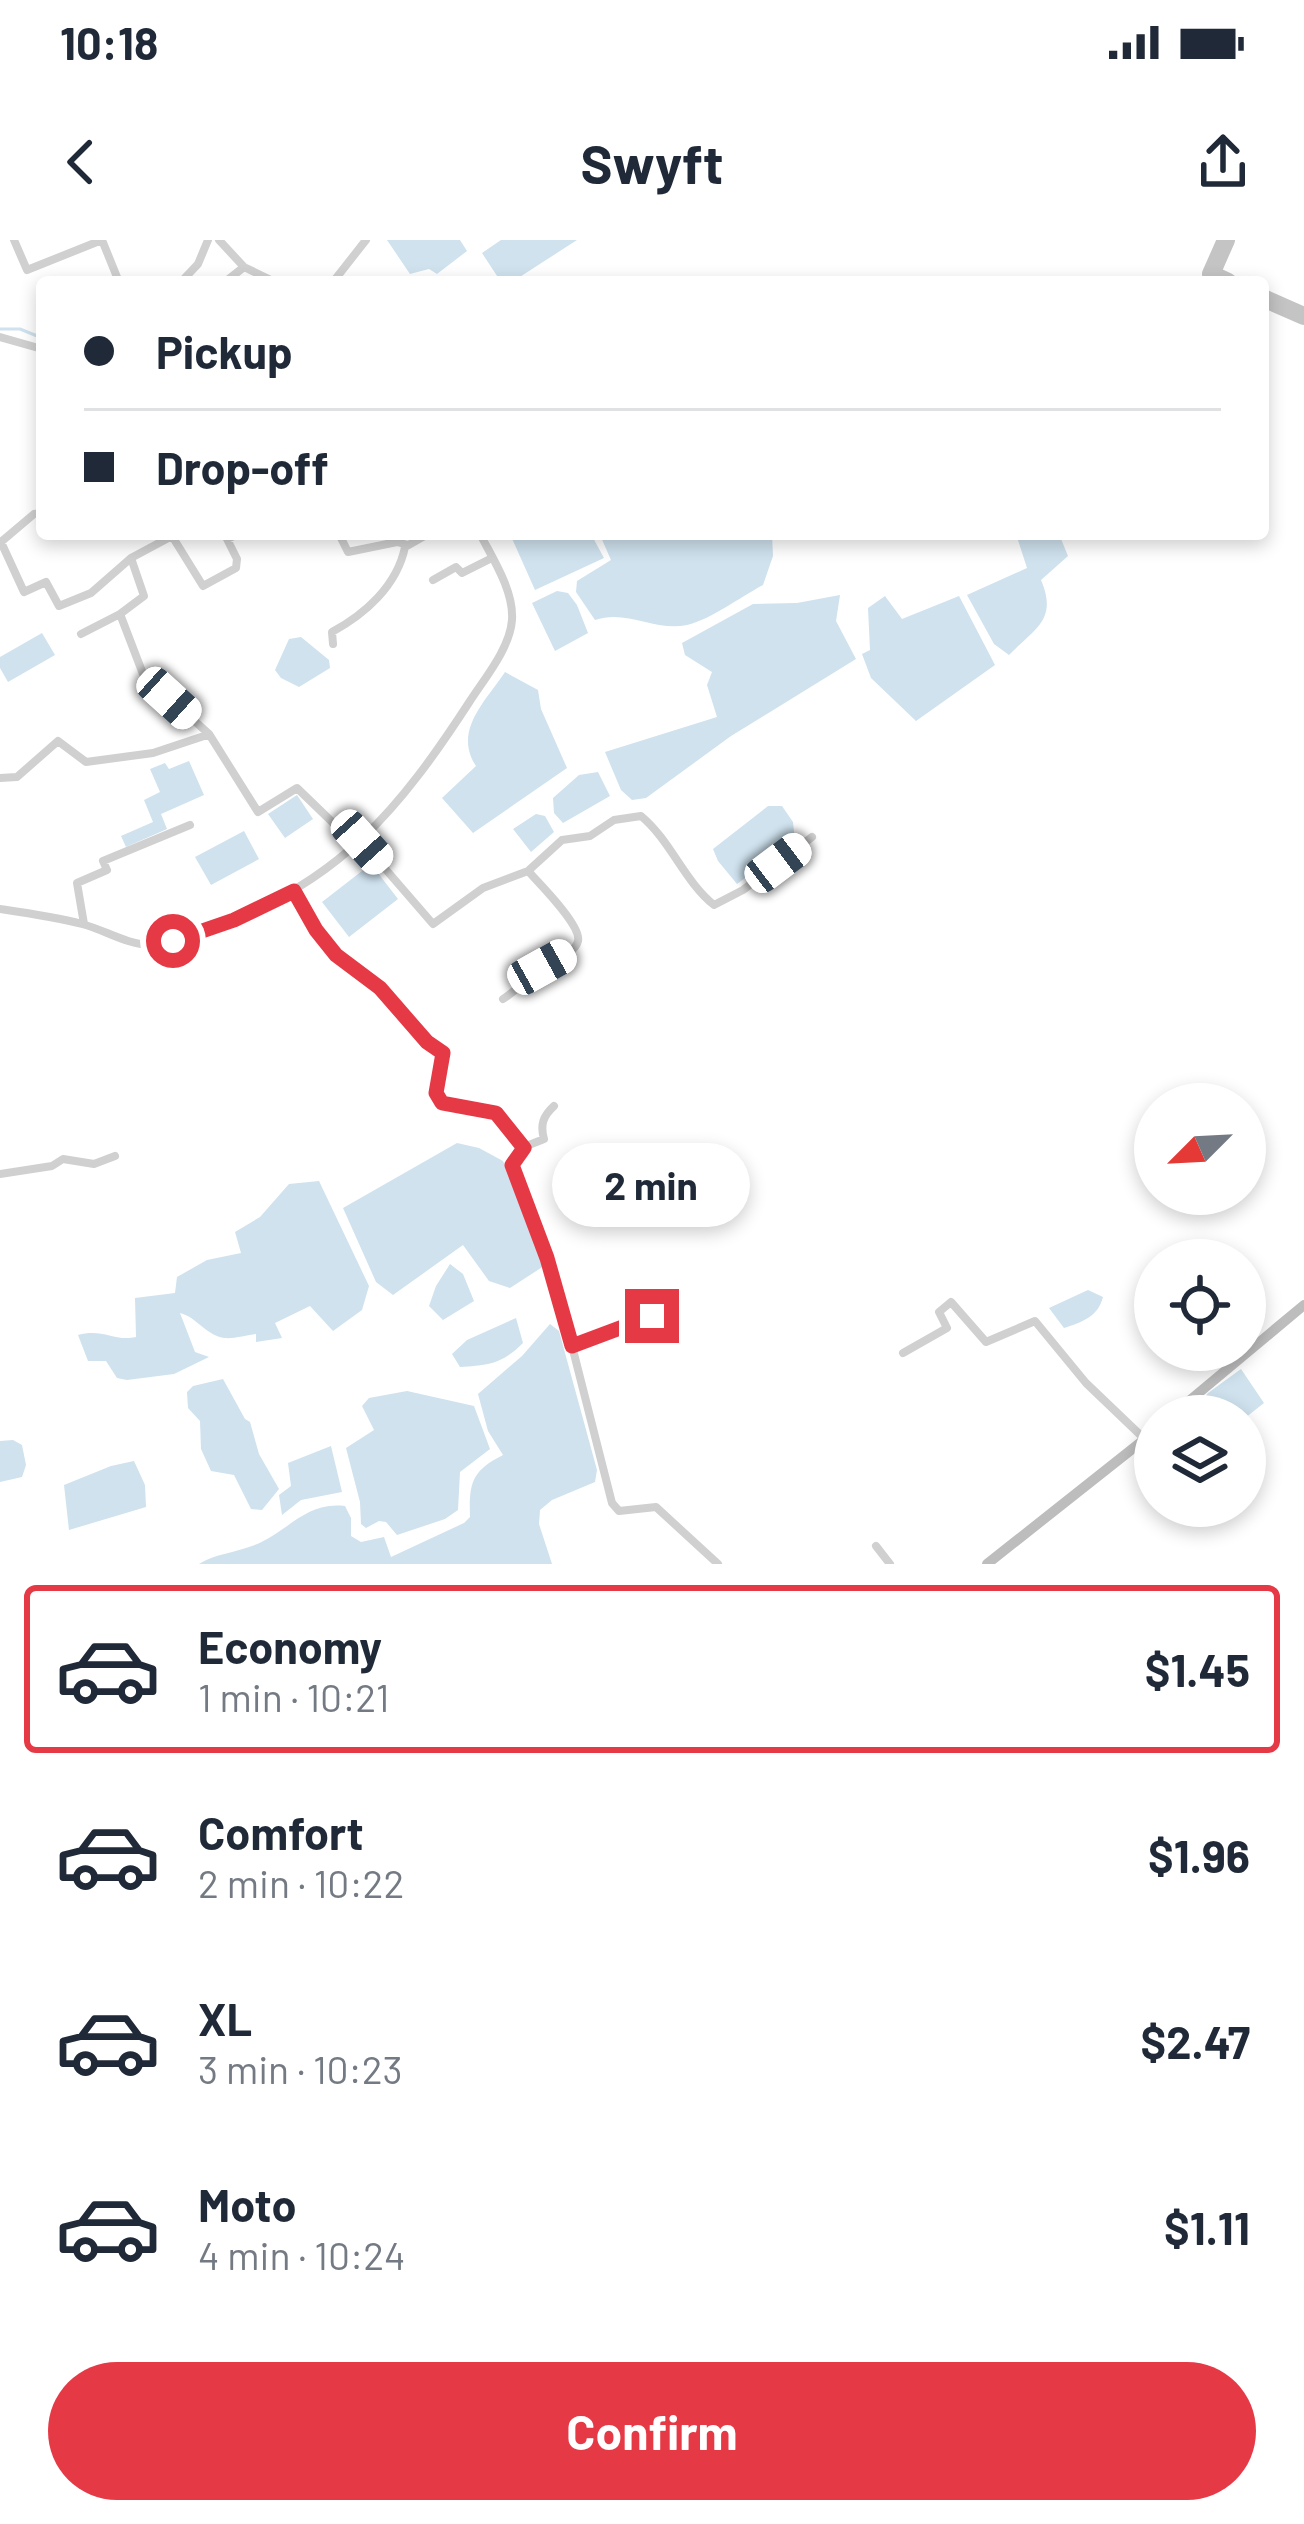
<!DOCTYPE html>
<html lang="en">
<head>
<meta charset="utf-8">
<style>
  :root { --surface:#fff; --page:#f6f6f7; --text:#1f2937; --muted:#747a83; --line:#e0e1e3; --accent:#e63946 }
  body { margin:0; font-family:Barlow,sans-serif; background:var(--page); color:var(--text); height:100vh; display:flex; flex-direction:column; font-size:45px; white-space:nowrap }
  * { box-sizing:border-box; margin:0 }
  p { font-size:39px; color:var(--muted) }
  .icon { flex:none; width:66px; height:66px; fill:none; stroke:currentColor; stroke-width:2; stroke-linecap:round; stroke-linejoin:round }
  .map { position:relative; height:1324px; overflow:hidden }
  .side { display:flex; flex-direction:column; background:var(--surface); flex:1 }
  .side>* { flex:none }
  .banner { position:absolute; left:36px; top:36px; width:1233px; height:264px; border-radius:12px; box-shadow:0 6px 18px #0003; display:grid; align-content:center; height:264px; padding:0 48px; background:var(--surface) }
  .needle { width:78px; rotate:246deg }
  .controls { position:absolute; left:1134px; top:843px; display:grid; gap:24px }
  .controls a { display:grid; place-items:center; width:132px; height:132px; border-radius:50%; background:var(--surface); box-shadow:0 6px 18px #0003; font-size:60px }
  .end { position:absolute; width:54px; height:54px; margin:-27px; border:15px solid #e63946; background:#fff; box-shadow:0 0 0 6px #fff }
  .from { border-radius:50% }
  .bubble { position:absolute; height:84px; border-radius:42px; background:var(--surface); box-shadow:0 6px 18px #0003; font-size:39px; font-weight:700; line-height:84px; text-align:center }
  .car { position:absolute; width:36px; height:72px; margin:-36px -18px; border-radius:15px; box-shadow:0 0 9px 3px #0007; background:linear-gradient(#fff 24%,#345 0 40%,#fff 0 76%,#345 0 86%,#fff 0) }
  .banner b { display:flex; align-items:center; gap:42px; height:114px; font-size:45px }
  .banner b+b { border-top:3px solid var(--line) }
  .banner i { width:30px; height:30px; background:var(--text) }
  ul { padding:21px 0 0; list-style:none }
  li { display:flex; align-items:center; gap:36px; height:168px; margin:0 24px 18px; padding:0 24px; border:6px solid transparent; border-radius:12px }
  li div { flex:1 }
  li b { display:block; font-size:45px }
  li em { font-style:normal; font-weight:700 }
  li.current { border-color:var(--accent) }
  li>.icon { width:108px; height:108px; stroke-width:1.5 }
  .primary-button { display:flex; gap:24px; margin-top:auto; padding:24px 48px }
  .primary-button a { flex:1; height:138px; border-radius:72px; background:var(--accent); color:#fff; font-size:48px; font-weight:700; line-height:138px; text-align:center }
  .status { display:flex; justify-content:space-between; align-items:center; height:84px; padding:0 60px; background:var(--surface); direction:ltr }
  .status svg { height:33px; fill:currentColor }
  header { display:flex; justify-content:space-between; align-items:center; height:156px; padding:0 48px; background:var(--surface); font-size:54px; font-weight:700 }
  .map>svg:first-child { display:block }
  .water { fill:#cfe2ee }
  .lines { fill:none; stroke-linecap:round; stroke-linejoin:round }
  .stream { stroke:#cfe2ee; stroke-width:3 }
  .taxiway { stroke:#c4c4c4; stroke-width:18 }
  .street { stroke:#d0d0d0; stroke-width:8 }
  .secondary { stroke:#bdbdbd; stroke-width:10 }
  .route { stroke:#e63946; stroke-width:15 }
</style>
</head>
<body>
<div class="status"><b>10:18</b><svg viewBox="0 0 49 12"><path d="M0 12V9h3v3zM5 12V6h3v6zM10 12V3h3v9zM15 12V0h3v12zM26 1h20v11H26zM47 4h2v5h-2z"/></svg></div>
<header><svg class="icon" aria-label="back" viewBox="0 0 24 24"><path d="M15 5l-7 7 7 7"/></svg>Swyft<svg class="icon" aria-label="share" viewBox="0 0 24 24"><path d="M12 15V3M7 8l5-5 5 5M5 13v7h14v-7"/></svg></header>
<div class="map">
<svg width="1304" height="1324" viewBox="0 0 1304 1324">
  <rect width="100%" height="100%" fill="#fff"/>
  <!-- water -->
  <path class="water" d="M387,0H460L467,11L437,34L429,29L410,34Z
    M501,0H577L512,42H501L482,13Z
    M510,294H591L604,318L535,350Z
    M772,294L773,316L763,345C740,357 712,379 687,385C656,392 627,369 595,380L576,352L577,341L611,320L600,295Z
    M1016,294H1059L1068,316L1041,340C1058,380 1035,388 1009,415L994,404L967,355L1027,328Z
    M557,351L568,353L577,365L588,393L555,411L532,363Z
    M840,355L836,381L856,419L731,496L646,558L632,560L621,550L605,512L717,477L707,445L712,432L685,415L682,403L753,364L797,363Z
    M885,356L902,379L959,356L995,425L916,481L871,438L862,414L870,410L868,368Z
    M42,393L55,415L8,442L0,428V417Z
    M301,397L329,420L330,428L299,447L281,438L275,430L289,399Z
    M505,432L538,450L541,469L567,528L473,593L442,558L476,526C453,491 485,462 505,432Z
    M189,521L204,555L161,574L167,589L126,607L121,596L153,582L144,560L160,552L150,529L165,523L169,529Z
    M598,532L610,556L563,583L554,573L553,558L579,535Z
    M297,555L313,579L285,598L268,574Z
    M768,566H782L793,582L795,601L737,644L718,621L713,609Z
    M536,574L545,576L554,592L531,612L513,589Z
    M244,591L259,619L211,645L195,617Z
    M371,624L398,659L349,697L322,662Z
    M457,903L479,908L503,921L547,1024L510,1048L489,1041L463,1005L393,1055L376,1042L343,968Z
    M319,941L369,1046L362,1070L333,1091L310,1066L275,1083L282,1098L256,1102V1094C247,1095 233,1099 225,1098C206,1096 197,1077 180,1073L195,1112L209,1117L174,1134L127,1140L117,1138L106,1121H88L78,1095C103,1088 114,1102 136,1097L135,1058L175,1053L177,1037L207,1020L241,1013L235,992L260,977L289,944Z
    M450,1024L463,1034L474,1061L443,1080L429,1066L436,1046Z
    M1088,1050L1103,1057C1098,1077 1082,1082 1064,1088L1049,1068Z
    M516,1078L523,1103C502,1124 489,1125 460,1127L452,1114L467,1100Z
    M550,1084L559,1091L597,1230L595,1242L552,1260L540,1270L539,1284L552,1324H199C214,1314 234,1313 252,1306C287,1294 304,1261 345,1266L351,1278V1296L361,1302L384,1297L391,1317L464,1283L470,1277C469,1244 471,1231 503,1215L488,1191L478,1154L522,1116Z
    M1241,1129L1264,1163L1245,1178L1198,1176L1195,1169L1208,1153Z
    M223,1139L245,1179L250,1182L259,1214L279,1249L262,1270L251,1269L234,1235L211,1231L201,1209L200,1181L188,1168L187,1152L193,1146Z
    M407,1151L474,1166L490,1209L460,1232L458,1270L445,1279L397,1295L386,1282L379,1281L366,1288L361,1284L360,1262L346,1208L374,1190L362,1166L369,1158Z
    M13,1200L22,1205L26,1225L22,1237L0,1242V1201Z
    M331,1206L342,1252L301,1260L282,1275L279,1255L291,1246L288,1223Z
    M134,1221L145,1245L146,1267L69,1290L64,1245L111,1226Z"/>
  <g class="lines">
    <!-- stream -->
    <path class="stream" d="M0,89H20L42,98"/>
    <!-- taxiway -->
    <path class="taxiway" d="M1226,0L1211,34L1228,42
      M1263,58L1304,76"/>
    <!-- street -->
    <path class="street" d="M14,0L27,30L102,0
      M102,0L119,42
      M219,0L244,27L275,42
      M181,42L198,24L208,0
      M225,42L244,27
      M333,42L366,0
      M0,97L42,109
      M238,294L227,299L237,319L236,328L203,346L172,296L131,318L144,356L120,374L143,434L160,439L169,458L209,494L258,572L297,548L357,606
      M339,294L348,312L397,302L408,305
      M1,302L24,352L46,342L59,366L91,353L131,318
      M1,302L34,274L42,273
      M433,340L456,327L462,333L492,318
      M81,394L120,374
      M333,404L332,392C365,374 397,346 405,307L428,294
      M0,538L17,537L58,501L86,522L153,513L207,495
      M362,602L433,684L483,648L528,631L562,600L590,596L614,580L641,576C671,601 684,641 714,665L743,650L812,597
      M294,651L316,690L336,715L381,748L427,802L443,813L436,853L443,863L496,873L524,907
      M0,669C27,673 55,677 82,684C105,690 127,705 152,705C173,704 194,694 214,687C339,643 400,569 470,461C485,438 510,408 512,380C514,351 493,319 480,294
      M84,684L77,643L107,630L103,621L190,585
      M503,759C521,747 533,733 548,724C558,718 575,713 578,701C582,686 539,643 528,631
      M554,866C543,876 540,885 544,899L524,907L511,922L557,1047L612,1263L619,1271L656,1267L718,1324
      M0,934L52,926L63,919L94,924L115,916
      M572,1107L652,1076
      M1222,1110L1228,1125
      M903,1113L947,1088L939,1072L951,1062L986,1102L1035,1081L1086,1143L1155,1209
      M876,1306L890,1324"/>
    <!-- secondary -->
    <path class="secondary" d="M1171,1176L1304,1065
      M987,1324L1155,1191"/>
  </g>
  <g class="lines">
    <!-- route -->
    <path class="route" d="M173,701L234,680L294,651L316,690L336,715L380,748L427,802L443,813L436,853L442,863L496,873L524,908L512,925L547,1018L572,1106L652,1076"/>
  </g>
</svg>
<div class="controls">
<a><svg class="needle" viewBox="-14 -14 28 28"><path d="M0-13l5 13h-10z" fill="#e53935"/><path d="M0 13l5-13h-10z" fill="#747a83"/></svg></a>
<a><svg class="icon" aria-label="locate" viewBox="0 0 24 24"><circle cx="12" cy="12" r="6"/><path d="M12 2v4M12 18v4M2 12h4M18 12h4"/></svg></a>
<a><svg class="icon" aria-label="layers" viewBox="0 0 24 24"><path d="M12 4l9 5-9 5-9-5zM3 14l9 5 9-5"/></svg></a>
</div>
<i class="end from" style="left:173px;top:701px"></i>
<i class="end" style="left:652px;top:1076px"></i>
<div class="bubble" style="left:552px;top:903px;width:198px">2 min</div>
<i class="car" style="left:169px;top:458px;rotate:132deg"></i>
<i class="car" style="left:362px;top:602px;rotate:138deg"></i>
<i class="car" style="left:778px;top:623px;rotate:53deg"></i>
<i class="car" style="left:542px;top:727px;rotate:61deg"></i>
<div class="banner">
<b><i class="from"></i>Pickup</b>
<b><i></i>Drop-off</b>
</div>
</div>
<section class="side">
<ul>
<li class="current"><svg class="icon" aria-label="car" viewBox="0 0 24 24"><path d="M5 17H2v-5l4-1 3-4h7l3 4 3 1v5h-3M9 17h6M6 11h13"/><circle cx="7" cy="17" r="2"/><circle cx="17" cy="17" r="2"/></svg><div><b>Economy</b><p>1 min · 10:21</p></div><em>$1.45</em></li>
<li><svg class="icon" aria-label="car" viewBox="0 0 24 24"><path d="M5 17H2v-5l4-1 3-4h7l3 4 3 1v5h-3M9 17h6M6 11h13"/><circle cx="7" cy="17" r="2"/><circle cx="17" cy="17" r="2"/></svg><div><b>Comfort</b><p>2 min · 10:22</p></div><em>$1.96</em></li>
<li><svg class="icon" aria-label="car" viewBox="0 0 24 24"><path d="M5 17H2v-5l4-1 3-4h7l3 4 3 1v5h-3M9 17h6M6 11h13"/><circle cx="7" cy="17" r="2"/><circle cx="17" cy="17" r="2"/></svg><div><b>XL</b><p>3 min · 10:23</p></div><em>$2.47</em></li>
<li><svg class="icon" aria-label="car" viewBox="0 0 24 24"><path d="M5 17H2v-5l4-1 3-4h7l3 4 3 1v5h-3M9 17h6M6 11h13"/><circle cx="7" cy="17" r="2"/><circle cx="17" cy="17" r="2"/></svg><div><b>Moto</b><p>4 min · 10:24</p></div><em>$1.11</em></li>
</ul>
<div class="primary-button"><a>Confirm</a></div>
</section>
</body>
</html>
